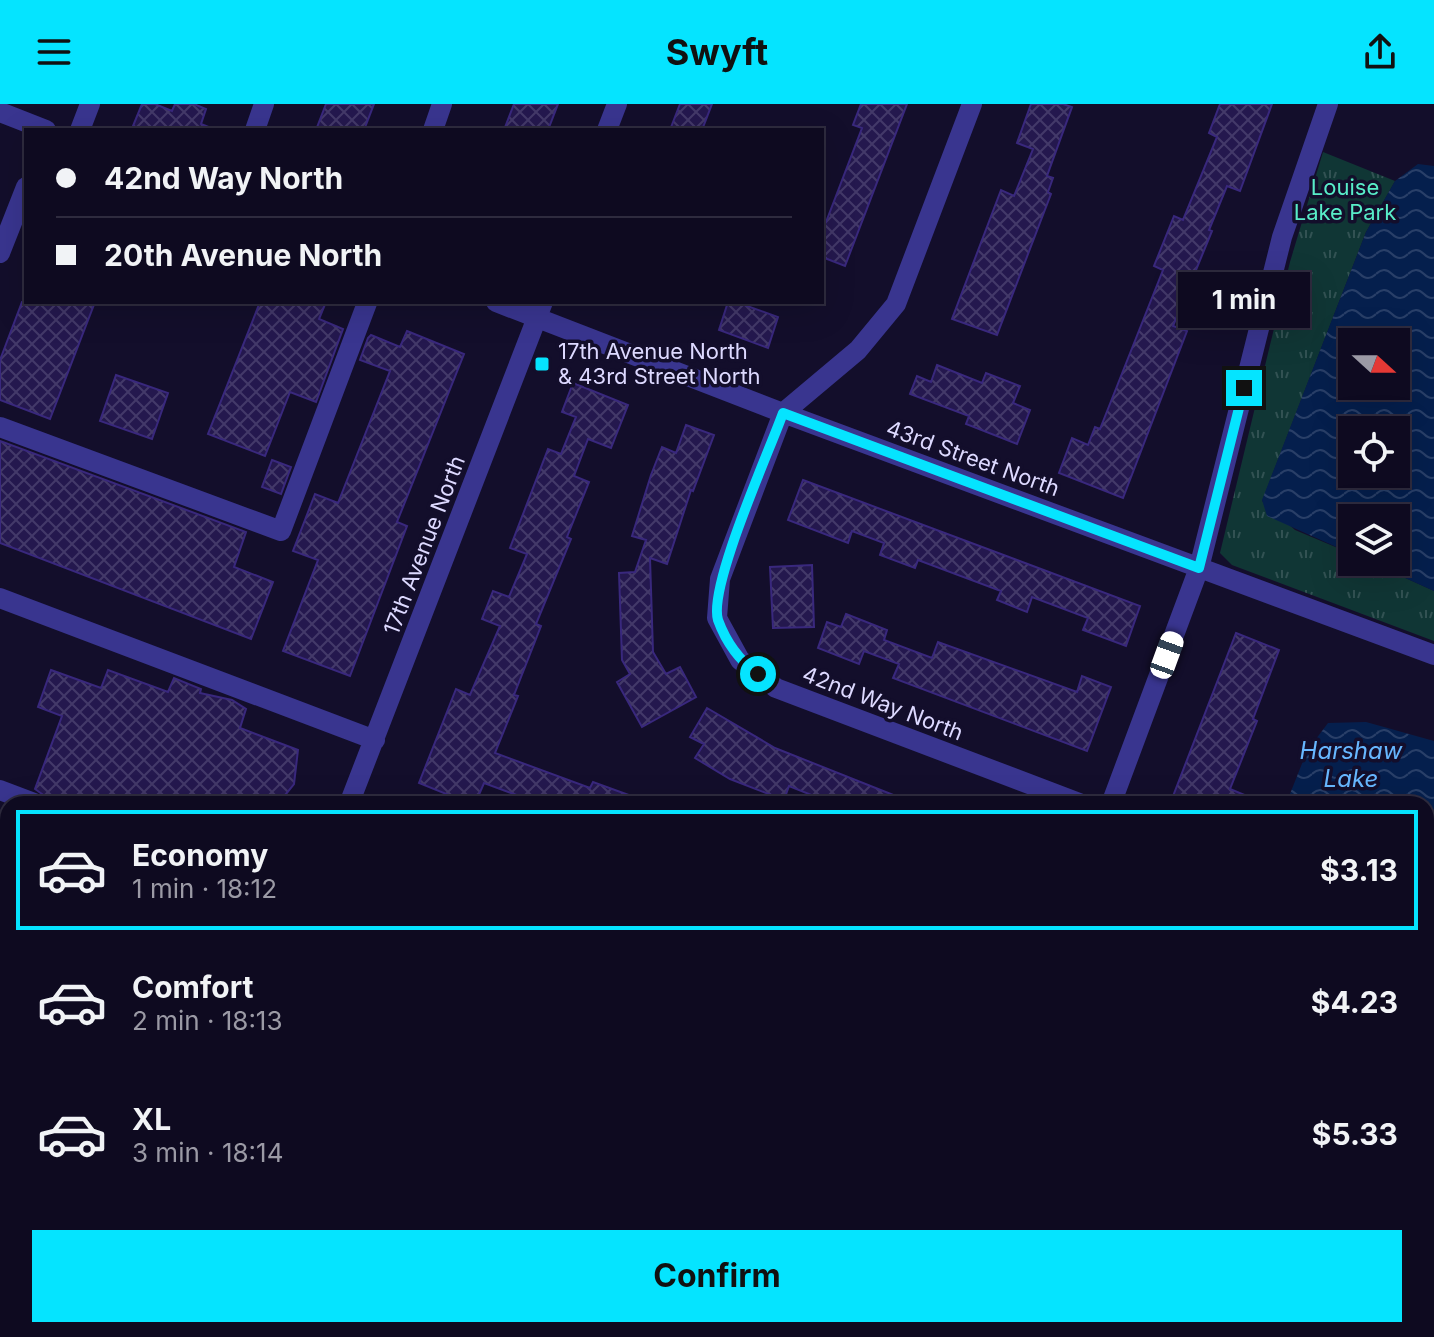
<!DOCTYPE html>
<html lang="en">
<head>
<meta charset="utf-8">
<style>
  :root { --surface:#0e0a20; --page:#1c182d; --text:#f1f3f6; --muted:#9b9aa5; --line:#2e2b3e; --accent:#05e4ff }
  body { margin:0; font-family:Inter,sans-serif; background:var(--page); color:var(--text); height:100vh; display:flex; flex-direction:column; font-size:30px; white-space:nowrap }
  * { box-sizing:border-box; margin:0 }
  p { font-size:26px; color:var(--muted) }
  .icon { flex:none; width:44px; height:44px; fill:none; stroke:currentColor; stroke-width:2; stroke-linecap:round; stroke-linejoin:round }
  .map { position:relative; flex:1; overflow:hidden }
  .side { position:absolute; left:0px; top:692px; width:1434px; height:542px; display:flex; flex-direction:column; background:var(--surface); border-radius:24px 24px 0 0; box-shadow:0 8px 32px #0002,0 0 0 2px var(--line) }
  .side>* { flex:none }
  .guide { position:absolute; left:24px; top:24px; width:800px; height:176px; border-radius:0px; box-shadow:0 8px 32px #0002,0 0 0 2px var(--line); display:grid; align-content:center; height:176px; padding:0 32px; background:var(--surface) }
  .needle { width:52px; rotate:111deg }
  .controls { position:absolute; left:1338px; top:224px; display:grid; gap:16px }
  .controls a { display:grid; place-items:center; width:72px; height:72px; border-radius:0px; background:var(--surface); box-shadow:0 8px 32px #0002,0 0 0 2px var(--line); font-size:40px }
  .end { position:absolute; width:36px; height:36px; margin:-18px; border:10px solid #05e4ff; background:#111; box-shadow:0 0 0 4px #111 }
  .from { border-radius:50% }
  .bubble { position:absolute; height:56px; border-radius:0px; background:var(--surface); box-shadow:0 8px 32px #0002,0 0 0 2px var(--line); font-size:26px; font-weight:700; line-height:56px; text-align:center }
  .car { position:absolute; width:24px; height:48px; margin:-24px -12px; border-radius:10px; box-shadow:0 0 6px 2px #0007; background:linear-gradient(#fff 24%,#345 0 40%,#fff 0 76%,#345 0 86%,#fff 0) }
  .guide b { display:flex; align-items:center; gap:28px; height:76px; font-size:30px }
  .guide b+b { border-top:2px solid var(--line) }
  .guide i { width:20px; height:20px; background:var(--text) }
  ul { padding:14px 0 0; list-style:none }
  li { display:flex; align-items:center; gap:24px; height:120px; margin:0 16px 12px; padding:0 16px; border:4px solid transparent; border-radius:0px }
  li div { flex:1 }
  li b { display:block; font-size:30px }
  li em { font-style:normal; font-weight:700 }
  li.selected { border-color:var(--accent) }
  li>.icon { width:72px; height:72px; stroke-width:1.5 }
  .primary-button { display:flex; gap:16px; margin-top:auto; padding:16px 32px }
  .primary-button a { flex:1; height:92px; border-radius:0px; background:var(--accent); color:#111; font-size:32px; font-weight:700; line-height:92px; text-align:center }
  header { display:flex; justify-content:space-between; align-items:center; height:104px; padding:0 32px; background:var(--accent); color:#111; font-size:36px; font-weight:700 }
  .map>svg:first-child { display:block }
  .park { fill:url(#park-tufts) }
  .water { fill:url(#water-waves); fill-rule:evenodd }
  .building { fill:url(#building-cross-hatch); stroke:#39287d; stroke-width:2 }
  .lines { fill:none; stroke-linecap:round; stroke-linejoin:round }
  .minor { stroke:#39358f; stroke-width:20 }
  .route { stroke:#05e4ff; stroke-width:10 }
  .poi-dot { fill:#05e4ff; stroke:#130e2b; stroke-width:3 }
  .labels { text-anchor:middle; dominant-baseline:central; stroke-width:7; stroke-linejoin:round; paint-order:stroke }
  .park-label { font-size:22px; fill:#58ecc8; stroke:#130e2b }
  .poi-label { font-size:22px; fill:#ddd9ff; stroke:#130e2b; text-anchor:start }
  .street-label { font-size:22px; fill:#ddd9ff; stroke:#130e2b }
  .water-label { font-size:24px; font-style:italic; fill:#67b7ff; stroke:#130e2b }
</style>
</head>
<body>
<header><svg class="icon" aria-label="menu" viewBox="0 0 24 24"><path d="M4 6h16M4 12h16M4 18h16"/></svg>Swyft<svg class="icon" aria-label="share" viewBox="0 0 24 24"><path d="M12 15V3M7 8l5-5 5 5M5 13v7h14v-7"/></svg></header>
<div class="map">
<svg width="1434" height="1233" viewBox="0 0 1434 1233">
  <defs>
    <pattern id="park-tufts" width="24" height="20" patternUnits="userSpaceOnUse" patternTransform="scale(2)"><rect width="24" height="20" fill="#103635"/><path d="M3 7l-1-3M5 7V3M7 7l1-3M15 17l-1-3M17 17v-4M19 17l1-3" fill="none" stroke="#325253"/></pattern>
    <pattern id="water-waves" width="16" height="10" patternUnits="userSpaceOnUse" patternTransform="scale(2)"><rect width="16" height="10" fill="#051f4d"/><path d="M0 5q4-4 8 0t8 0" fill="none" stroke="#293f68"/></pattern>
    <pattern id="building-cross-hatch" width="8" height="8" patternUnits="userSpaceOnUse" patternTransform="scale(2)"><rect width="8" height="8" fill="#24184e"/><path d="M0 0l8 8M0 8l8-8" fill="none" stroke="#433969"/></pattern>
  </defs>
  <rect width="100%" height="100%" fill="#130e2b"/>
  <!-- park -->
  <path class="park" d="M1323,48L1395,77L1366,128L1262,397L1295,426L1352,450V458H1370L1434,487V537L1232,461L1220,449L1290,158Z"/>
  <!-- water -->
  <path class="water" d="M1418,60L1434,62V487L1370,458H1396V414H1352V450L1267,412L1262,396L1366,128L1395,77ZM1352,238H1396V282H1352ZM1352,326H1396V370H1352Z
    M1366,618L1434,637V1036L1426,1047V700H1286L1307,647L1328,619Z
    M662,1226H925L918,1233H681Z"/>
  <!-- building -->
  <path class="building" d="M142,0H155L172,7L175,0H194L206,5L201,20L216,26H143L133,22Z
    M326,0H374L364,26H316Z
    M514,0H558L548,26H504Z
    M680,0H712L702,26H670Z
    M861,0H907L845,162L822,153V117L826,118L862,24L853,21Z
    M1031,0H1063L1072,3L1047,72L1053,74L1048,88L1051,90L997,231L952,215L1001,86L1014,92L1033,45L1017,39Z
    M1220,0H1272L1240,87L1227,82L1209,126L1212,127L1173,222L1187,227L1123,394L1059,369L1072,334L1088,341L1095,323L1100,325L1163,166L1154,162L1174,112L1183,116L1217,33L1209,29Z
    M22,198H95L50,315L0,296V256Z
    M260,198H326L319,215L343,225L316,298L290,288L265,352L208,330Z
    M728,198H736L778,213L768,244L719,226Z
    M407,227L464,250L397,418L407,422L350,572L283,547L318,456L293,447L315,390L338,399L390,267L360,256L368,234L371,231L400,243Z
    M937,261L982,279L986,269L1020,282L1013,299L1030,306L1017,340L966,320L969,312L910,290L917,272L931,278Z
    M116,271L168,289L152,335L100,317Z
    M573,279L628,301L611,344L588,335L574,372L589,378L567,433L571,435L536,520L541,522L514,591L518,592L495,649L590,684L593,678L648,698V700H541L484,679L475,700H471L419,679L456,585L470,591L500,522L482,515L493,487L509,493L527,450L510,444L548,345L561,350L576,313L562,308Z
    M686,321L714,331L693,387L691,386L667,460L650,454L653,548L666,570L680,563L696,593L642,623L617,578L630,570L622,556L619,469L635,468L646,436L632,432L651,371L662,343L676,349Z
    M0,337L246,428L234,463L273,478L251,535L0,439Z
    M272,356L291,363L281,390L262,383Z
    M803,376L1140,502L1126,542L1083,526L1088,514L1032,493L1027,508L997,496L1001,487L918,456L915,464L880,451L884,439L852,427L848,439L788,416Z
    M812,461L814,523L773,524L770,463Z
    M846,510L887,526L884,536L932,554L938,538L1077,588L1082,572L1111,583L1087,647L893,574L899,560L864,547L859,560L818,544L827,518L841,523Z
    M1236,529L1279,546L1253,615L1257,617L1230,685L1266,700H1170Z
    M51,566L101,584L108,566L168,588L174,574L201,585L200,589L232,596L246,605L240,624L298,646L294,680L278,700H62L49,695L35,685L62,612L38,603Z
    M707,604L775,644L916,700H834L789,682L784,696L730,675L695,654L704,640L690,633Z"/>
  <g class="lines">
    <!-- minor -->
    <path class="minor" d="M972,0L896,200L858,246L783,309L720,475L717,514L740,556L776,584L1082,700
      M0,8L46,26
      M80,26L90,0
      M255,26L264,0
      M433,26L442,0
      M607,26L617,0
      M0,149L26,83
      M496,198L783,309L1434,551
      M0,323L281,427L367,199L365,198
      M0,494L375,636
      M0,686L37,700
      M349,700L543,198
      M1111,700L1199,464L1282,133L1328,0
      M1426,1140L1434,1143
      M150,1233L152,1226
      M427,1233L429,1226
      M993,1233L999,1226"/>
  </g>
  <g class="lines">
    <!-- route -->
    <path class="route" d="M758,570C740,557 726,538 718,516C708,483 769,348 783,309L1199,464L1244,284"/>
  </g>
  <!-- markers -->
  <rect class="poi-dot" x="534" y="252" width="16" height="16" rx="4"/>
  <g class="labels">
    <!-- park labels -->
    <g class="park-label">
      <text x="1345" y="83">Louise<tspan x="1345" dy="25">Lake Park</tspan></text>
    </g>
    <!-- poi labels -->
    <g class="poi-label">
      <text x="558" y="247">17th Avenue North<tspan x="558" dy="25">&amp; 43rd Street North</tspan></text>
    </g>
    <!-- street labels -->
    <g class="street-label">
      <text transform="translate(973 354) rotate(20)">43rd Street North</text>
      <text transform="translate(424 441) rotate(-69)">17th Avenue North</text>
      <text transform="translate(883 599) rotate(21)">42nd Way North</text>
    </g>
    <!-- water labels -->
    <g class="water-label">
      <text x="1351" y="646">Harshaw<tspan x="1351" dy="28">Lake</tspan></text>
    </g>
  </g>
</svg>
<div class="controls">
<a><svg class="needle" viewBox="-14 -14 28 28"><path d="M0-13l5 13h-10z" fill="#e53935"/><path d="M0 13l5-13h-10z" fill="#9b9aa5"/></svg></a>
<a><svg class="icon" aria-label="locate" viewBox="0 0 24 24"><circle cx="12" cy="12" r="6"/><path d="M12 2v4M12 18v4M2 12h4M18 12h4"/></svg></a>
<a><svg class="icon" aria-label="layers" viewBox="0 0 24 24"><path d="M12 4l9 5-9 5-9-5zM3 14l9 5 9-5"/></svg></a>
</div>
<i class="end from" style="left:758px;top:570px"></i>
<i class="end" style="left:1244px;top:284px"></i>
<div class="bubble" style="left:1178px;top:168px;width:132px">1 min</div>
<i class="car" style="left:1167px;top:551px;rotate:20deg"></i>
<div class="guide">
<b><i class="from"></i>42nd Way North</b>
<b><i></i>20th Avenue North</b>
</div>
<section class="side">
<ul>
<li class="selected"><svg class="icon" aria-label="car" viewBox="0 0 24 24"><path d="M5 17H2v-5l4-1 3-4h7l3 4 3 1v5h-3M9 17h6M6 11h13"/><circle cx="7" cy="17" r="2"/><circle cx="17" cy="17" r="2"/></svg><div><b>Economy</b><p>1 min · 18:12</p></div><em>$3.13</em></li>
<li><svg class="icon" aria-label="car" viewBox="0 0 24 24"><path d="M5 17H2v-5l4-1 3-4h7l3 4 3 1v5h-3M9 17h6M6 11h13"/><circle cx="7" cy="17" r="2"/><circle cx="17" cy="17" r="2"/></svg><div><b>Comfort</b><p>2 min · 18:13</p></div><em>$4.23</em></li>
<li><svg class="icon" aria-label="car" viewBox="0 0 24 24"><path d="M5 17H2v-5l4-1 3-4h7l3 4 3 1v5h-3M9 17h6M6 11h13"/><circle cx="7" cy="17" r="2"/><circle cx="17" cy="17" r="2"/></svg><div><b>XL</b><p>3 min · 18:14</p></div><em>$5.33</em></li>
</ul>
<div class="primary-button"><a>Confirm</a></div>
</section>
</div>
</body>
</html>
